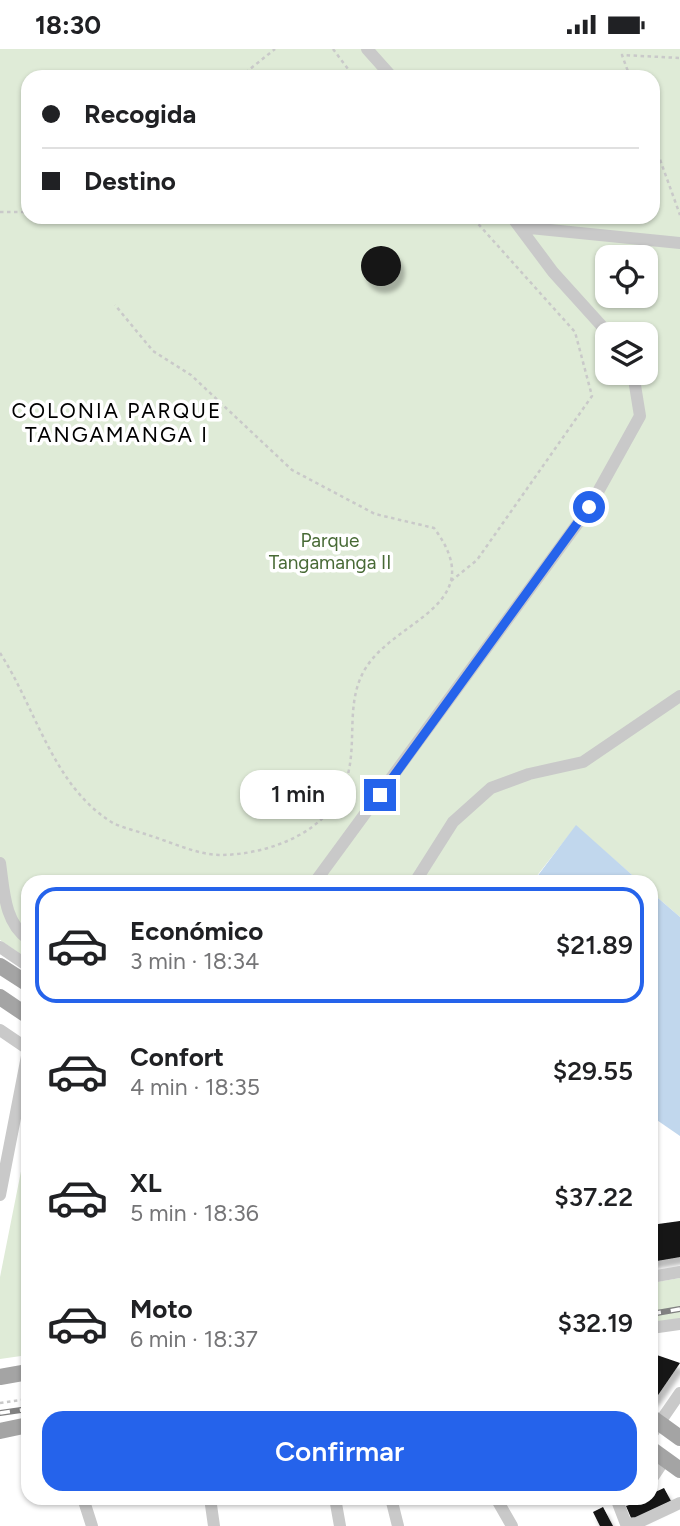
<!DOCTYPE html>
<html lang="es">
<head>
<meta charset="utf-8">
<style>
  :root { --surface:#fff; --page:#f6f6f6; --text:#202124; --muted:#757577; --line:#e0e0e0; --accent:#2563eb }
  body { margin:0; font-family:Figtree,sans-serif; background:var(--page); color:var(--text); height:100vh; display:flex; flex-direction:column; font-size:26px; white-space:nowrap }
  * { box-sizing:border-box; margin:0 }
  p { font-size:23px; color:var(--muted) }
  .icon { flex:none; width:38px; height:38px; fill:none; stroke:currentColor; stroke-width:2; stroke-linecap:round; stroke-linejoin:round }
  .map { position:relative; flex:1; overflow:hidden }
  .panel { position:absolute; left:21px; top:826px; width:637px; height:630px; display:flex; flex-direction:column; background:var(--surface); border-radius:21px; box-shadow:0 2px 5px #0004 }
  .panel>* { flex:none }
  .guide { position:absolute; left:21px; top:21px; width:639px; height:154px; border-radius:21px; box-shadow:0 2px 5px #0004; display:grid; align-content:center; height:154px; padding:0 21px; background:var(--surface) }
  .buttons { position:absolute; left:595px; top:196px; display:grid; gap:14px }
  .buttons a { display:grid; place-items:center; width:63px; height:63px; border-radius:14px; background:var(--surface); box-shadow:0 2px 5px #0004; font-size:35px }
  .end { position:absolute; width:32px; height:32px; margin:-16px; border:9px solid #2563eb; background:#fff; box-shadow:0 0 0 4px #fff }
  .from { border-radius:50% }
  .bubble { position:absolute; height:49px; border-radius:21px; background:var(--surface); box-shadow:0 2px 5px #0004; font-size:23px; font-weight:600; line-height:49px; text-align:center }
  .guide b { display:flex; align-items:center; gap:24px; height:66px; font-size:26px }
  .guide b+b { border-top:2px solid var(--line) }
  .guide i { width:18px; height:18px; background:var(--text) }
  ul { padding:12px 0 0; list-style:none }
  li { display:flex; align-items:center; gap:21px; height:116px; margin:0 14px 10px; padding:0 7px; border:4px solid transparent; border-radius:21px }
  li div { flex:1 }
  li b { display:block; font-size:26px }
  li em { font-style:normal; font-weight:600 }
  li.selected { border-color:var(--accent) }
  li>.icon { width:63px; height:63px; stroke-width:1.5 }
  .primary-button { display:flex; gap:14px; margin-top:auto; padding:14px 21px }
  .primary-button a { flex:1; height:80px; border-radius:21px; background:var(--accent); color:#fff; font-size:28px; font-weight:600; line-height:80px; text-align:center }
  .status { display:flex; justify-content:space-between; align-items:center; height:49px; padding:0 35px; background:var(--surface); direction:ltr }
  .status svg { height:19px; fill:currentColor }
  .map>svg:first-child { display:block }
  .green { fill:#dfebd7; fill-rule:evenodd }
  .water { fill:#c1d7ed }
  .building { fill:#131313; filter:url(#shadow) }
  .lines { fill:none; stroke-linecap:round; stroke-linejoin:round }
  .path { stroke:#c9c9c9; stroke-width:2.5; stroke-dasharray:3.5 3.5; stroke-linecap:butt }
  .minor { stroke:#c9c9c9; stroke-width:12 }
  .major { stroke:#a4a4a4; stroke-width:16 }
  .rail-casing { stroke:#818181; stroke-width:6 }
  .rail { stroke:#fff; stroke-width:3.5; stroke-dasharray:10; stroke-linecap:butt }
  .route { stroke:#2563eb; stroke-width:9 }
  .labels { text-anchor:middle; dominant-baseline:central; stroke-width:7; stroke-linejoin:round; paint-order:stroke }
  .park-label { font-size:19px; fill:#486a36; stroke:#fff }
  .neighbourhood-label { font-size:21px; letter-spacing:2px; fill:#000; stroke:#fff }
</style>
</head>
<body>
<div class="status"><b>18:30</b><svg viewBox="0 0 49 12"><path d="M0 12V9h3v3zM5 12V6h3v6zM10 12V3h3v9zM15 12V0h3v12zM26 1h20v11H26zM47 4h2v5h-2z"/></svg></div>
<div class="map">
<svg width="680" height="1477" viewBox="0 0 680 1477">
  <defs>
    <filter id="shadow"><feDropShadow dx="4" dy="7" stdDeviation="2" flood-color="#0004"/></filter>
  </defs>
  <rect width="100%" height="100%" fill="#fff"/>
  <!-- green -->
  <path class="green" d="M0,0H680V868L651,843V833H640L576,777L532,833H28V910L0,891ZM28,28H653V168H28ZM607,208H646V247H607ZM607,285H646V324H607Z
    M28,1087V1306L0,1310V1228Z
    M680,1229V1272L651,1276V1234Z"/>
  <!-- water -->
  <path class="water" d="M576,776L640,833H533Z
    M651,843L680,868V1087L651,1067Z"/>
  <!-- building -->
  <path class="building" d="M361 217a20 20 0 1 1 40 0a20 20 0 1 1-40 0Z
    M680,1172V1208L651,1213V1176Z
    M651,1304L680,1314L656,1349L651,1350Z
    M664,1439L671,1452L632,1471L626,1457L651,1449V1445Z
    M603,1458L613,1477H600L593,1463Z"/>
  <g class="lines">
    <!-- path -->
    <path class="path" d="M333,0L354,28
      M240,28L275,0
      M630,28L622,6L680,9
      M653,91L680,166
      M0,163H28
      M451,532L477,511L592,347L575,283L472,168
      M0,604C36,659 53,738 113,774C123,779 137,782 148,786C171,793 195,805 219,806C271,806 336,781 348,725C357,689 345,650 367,617C398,570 491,555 434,479L375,465L292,421L191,326L153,302L115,256
      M0,1354L28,1350"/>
    <!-- minor -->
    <path class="minor" d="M367,0L392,28
      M512,168L553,223L609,285
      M520,178L680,194
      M0,814C4,841 4,873 28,890
      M315,833L589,459L640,367L633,324
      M415,833L453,773L491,739L529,725L583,713L680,647
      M0,898L28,917
      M0,981L28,1000
      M0,1146L28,1002
      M651,1228L680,1223
      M651,1279L680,1275
      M651,1386L680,1344
      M651,1431L665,1410
      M83,1449L92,1477
      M210,1449L214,1477
      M335,1449L340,1477
      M391,1449L398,1477
      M496,1449L512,1477
      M625,1449L618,1454L626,1475L637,1474L680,1454"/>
    <!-- major -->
    <path class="major" d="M0,917L28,935
      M0,948L28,967
      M0,1328L28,1323
      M651,1368L680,1389
      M0,1382L28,1376
      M651,1400L680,1421"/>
    <defs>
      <path id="rail" d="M651,1265L680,1260
        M0,1364L28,1360"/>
    </defs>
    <!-- rail casing -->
    <use href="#rail" class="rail-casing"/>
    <!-- rail -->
    <use href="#rail" class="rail"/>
  </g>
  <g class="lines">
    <!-- route -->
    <path class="route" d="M380,746L589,458"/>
  </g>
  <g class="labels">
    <!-- park labels -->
    <g class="park-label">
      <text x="330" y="491">Parque<tspan x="330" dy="22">Tangamanga II</tspan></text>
    </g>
    <!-- neighbourhood labels -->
    <g class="neighbourhood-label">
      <text x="117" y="361">COLONIA PARQUE<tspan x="117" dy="24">TANGAMANGA I</tspan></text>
    </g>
  </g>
</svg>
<div class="buttons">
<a><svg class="icon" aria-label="locate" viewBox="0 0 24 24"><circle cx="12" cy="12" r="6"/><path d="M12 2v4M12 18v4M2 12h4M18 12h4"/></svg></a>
<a><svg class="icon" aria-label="layers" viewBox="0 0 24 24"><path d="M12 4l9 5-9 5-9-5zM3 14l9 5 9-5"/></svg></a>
</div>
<i class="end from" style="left:589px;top:458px"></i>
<i class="end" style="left:380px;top:746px"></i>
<div class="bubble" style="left:240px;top:721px;width:116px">1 min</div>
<div class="guide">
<b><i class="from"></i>Recogida</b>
<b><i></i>Destino</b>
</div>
<section class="panel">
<ul>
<li class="selected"><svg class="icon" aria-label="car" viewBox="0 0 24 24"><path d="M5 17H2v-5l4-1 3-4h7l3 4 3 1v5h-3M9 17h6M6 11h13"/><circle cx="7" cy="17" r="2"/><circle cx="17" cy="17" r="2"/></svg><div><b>Económico</b><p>3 min · 18:34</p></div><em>$21.89</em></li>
<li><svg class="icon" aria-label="car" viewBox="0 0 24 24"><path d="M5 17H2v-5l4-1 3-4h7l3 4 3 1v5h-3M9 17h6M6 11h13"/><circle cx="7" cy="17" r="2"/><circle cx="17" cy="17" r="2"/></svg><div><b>Confort</b><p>4 min · 18:35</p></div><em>$29.55</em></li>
<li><svg class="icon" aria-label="car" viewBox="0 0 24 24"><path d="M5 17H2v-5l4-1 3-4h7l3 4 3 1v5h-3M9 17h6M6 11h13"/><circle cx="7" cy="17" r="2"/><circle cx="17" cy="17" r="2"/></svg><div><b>XL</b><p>5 min · 18:36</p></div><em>$37.22</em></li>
<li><svg class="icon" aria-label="car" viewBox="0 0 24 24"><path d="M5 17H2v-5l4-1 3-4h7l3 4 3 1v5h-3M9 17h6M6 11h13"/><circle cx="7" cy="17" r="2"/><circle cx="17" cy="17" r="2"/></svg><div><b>Moto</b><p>6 min · 18:37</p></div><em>$32.19</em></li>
</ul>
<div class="primary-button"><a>Confirmar</a></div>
</section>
</div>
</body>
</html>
